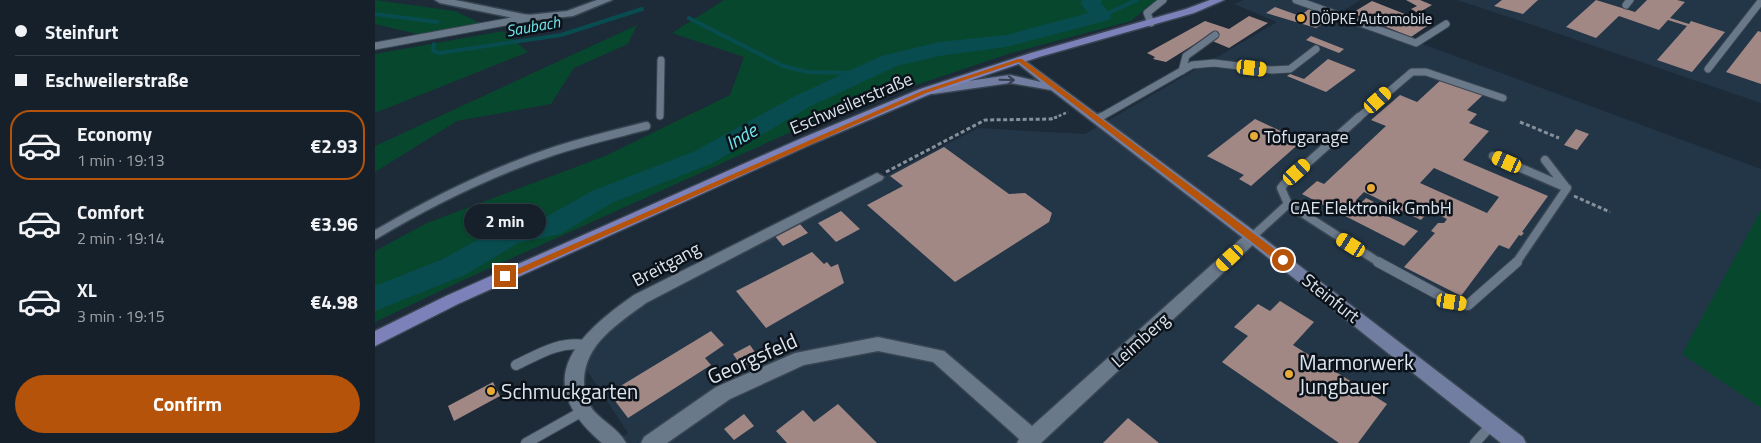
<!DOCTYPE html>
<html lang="en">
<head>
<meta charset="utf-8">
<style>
  :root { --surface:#16202a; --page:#232d36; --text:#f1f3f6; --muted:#9ea3a8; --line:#353e47; --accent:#b45309 }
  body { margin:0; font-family:"Titillium Web",sans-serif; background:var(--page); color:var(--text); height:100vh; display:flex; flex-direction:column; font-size:19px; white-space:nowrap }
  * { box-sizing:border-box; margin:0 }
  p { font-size:16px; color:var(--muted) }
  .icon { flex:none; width:28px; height:28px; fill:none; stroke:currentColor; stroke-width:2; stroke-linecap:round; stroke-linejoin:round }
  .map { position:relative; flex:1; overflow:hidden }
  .side { display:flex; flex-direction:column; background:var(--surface); width:375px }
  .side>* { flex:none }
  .guide { display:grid; align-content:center; height:110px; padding:0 15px; background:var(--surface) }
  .end { position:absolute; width:22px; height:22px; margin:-11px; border:6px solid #b45309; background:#fff; box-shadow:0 0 0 2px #fff }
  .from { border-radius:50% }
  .bubble { position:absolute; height:35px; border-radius:18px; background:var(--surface); box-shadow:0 1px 4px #0004,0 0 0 1px var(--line); font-size:16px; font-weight:700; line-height:35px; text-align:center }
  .car { position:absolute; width:15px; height:30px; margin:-15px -8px; border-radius:6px; box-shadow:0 0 4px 1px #0007; background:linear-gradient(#f5c518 24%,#345 0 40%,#f5c518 0 76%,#345 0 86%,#f5c518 0) }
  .guide b { display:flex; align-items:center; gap:18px; height:48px; font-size:19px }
  .guide b+b { border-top:1px solid var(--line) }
  .guide i { width:12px; height:12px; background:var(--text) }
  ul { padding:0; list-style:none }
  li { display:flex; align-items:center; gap:15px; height:70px; margin:0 10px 8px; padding:0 5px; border:2px solid transparent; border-radius:20px }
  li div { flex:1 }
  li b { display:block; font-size:19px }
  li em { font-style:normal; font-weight:700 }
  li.active { border-color:var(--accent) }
  li>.icon { width:45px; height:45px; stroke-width:1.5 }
  .action { display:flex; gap:10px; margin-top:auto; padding:10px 15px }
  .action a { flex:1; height:58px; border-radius:30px; background:var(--accent); color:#fff; font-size:20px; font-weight:700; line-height:58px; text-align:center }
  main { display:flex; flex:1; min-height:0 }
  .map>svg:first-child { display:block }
  .built { fill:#233648 }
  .green { fill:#07472d }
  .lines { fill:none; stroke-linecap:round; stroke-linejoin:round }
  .stream { stroke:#084c4f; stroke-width:4 }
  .river { fill:#084c4f; fill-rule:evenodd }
  .building { fill:#a28885; fill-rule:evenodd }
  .lane-far2-casing { stroke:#394551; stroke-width:9 }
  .lane-far1-casing { stroke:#394551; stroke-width:11 }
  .lane-casing { stroke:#394551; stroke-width:12 }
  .street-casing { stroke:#394551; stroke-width:3 }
  .secondary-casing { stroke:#394551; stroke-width:3 }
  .primary-casing { stroke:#394551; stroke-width:3 }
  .path-far1 { stroke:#85909b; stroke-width:2.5; stroke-dasharray:3 2; stroke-linecap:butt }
  .path { stroke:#85909b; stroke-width:3; stroke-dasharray:4 2.5; stroke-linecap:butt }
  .lane-far2 { stroke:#69798a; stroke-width:7 }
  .lane-far1 { stroke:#69798a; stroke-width:8 }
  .lane { stroke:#69798a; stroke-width:10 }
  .street { fill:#69798a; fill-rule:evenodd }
  .secondary { fill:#727ea1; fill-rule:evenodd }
  .primary { fill:#7c82b9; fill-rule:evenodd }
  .oneway { stroke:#353d4f }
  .route { fill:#b45309 }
  .poi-dot { fill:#e8ab37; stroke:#0c1219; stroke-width:2 }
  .labels { text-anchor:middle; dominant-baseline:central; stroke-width:5; stroke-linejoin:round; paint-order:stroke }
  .far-poi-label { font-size:15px; fill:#dce4ee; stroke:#0c1219; text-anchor:start }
  .far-water-label { font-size:16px; font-style:italic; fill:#70e6ec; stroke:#0c1219 }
  .street-label { font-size:18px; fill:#dce4ee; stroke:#0c1219 }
  .poi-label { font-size:18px; fill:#dce4ee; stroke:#0c1219; text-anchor:start }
  .water-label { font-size:19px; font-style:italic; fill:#70e6ec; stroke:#0c1219 }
  .near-street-label { font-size:21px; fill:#dce4ee; stroke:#0c1219 }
  .near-poi-label { font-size:21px; fill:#dce4ee; stroke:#0c1219; text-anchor:start }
</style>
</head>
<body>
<main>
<section class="side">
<div class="guide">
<b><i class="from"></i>Steinfurt</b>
<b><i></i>Eschweilerstraße</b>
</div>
<ul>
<li class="active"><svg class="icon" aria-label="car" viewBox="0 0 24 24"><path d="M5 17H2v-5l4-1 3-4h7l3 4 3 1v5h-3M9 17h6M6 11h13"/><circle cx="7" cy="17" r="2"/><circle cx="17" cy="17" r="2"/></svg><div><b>Economy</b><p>1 min · 19:13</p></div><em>€2.93</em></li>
<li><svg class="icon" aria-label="car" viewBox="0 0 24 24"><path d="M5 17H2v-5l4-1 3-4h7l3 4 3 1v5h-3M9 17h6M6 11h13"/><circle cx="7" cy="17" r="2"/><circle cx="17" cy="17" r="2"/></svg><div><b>Comfort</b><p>2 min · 19:14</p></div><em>€3.96</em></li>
<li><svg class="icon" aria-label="car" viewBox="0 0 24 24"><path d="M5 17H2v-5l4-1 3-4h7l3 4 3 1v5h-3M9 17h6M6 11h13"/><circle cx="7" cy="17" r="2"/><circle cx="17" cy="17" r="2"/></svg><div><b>XL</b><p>3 min · 19:15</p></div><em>€4.98</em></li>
</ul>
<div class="action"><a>Confirm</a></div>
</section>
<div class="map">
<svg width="1386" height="443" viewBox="0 0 1386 443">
  <rect width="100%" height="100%" fill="#1d2a38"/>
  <!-- built -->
  <path class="built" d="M868,0H986L964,13L1386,169V443H239L253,433L211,369L221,345L273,298L603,128L710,134L902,22L859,4Z
    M1082,0H1386V103L1155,24Z"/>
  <!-- green -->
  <path class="green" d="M0,0L80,11L107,24L46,35L0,24Z
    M349,0H781L756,21L636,53L547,83L416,132L82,283L0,322V251L52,223L230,156L355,95L369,57L297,33Z
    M262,25L253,44L199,68L176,104L82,121L0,172V146Z
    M128,31L153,52L0,113V54Z
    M1386,210V408L1307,354Z"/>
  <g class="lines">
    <!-- stream -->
    <path class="stream" d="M0,14L62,22
      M727,16L762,0
      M314,18L408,66L433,72L484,73
      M59,44L58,51L64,53L186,35L267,9"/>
    <!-- river -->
    <path class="river" d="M707,0H727L726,3L737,16L734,20L631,47L564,56L522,66L436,106L338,163L237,203L186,234L143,243L90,275L0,311V286L68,259L125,227L169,218L217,191L320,151L420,96L506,56L564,42L631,35L713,13L706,4Z"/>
  </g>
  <!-- building -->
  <path class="building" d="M1031,0H1045L1057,5L1043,13L1036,9L1042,6Z
    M1127,0H1163L1148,14L1119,6Z
    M1221,0L1260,12L1272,0H1302L1310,2L1295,18L1314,24L1316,21L1350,32L1317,72L1282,60L1312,26L1293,20L1284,30L1244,16L1221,38L1191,27Z
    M997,1L1055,24L1036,37L977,13Z
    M900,7L925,16L934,9L957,17L941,28L891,13Z
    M874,16L893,23L854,48L835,40L845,34L839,32L791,62L778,59L780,57L772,53L830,21L854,29Z
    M1383,31L1386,32V84L1351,72Z
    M936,36L969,49L964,53L931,40Z
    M953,59L981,70L951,92L912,76L915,74L929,79Z
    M1068,78L1109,94L1092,110L1102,114L1094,123L1114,131L1088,160L1173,196L1147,232L1149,233L1146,236L1144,235L1134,249L1124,245L1086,296L1029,267L1060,233L1056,231L1063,223H1069L1072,219L1054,211L1046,220L989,192L981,200L986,203L991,198L999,202L994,207L1043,231L1029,246L927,194L942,181L949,184L1011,126L996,120L1025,95L1042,102ZM1059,168L1124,197L1112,213L1045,183Z
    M880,119L927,141L876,186L864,179L869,175L832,156Z
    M1201,129L1214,134L1202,150L1189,145Z
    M569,147L634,194L650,193L677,213L674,222L580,282L492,205L528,186L515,176Z
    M466,211L485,229L461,242L443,223Z
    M424,223L433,233L408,246L399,235Z
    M437,252L449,264L452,262L456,267L463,264L469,283L391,328L361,291Z
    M905,301L939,322L918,345L1012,404L983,443H964L847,362L873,336L859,327L883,304L895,311Z
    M336,331L349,345L330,358L336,365L253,418L234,393Z
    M375,345L384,358L367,367L358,354Z
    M118,382L125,396L79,421L73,406Z
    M463,404L502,443H412L401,431L428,410L439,422Z
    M369,414L379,426L359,440L349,429Z
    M753,418L784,443H728Z"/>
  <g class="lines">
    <defs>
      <path id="lane-far2" d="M921,0L1041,43L1071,24
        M1251,5L1255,0
        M776,23L772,13L788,0
        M0,46L153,18
        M1333,69L1386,1
        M807,71L811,56L840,35
        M285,116L286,60
        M724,118L817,65L839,63L897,70L915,69L941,49
        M983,118L1037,72H1051L1128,98"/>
      <path id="lane-far1" d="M722,119L726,117
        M1118,156L1192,188L1141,263
        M1170,160L1190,186
        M913,204L906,188L909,184L984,117
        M0,235C57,201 116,172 179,151C209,141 240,134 271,126
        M877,237L913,204L1005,263"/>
      <path id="lane" d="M1003,262L1077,302L1093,305L1142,262
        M141,365C164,354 184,341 210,345
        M151,443L208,411
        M1100,443L1117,424"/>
      <path id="street" d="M60,0H80L153,15L192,11L222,0H237L198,16L153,21L65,3Z
        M502,173L509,177L507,180L271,303C243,324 209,344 209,382C209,392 212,402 218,410C228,422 244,429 251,443H227C155,382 199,337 259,295Z
        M877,232L882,233L885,237L882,241L666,443H642L644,439L558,362L503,351L429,365L355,399L292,443H266L269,437L341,387L420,353L503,337L569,351L657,426L872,233Z"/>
      <path id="secondary" d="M645,57L882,233L1148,437L1151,443H1126L872,241L676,90L635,83L558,94L552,90L558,86L635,75L666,82L641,62V58Z"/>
      <path id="primary" d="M835,0H849L819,13L664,57L553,95L437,144L83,304L0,346V331L71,296L427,138L545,89L656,53L811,9Z"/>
    </defs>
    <!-- lane-far2 casing -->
    <use href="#lane-far2" class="lane-far2-casing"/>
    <!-- lane-far1 casing -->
    <use href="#lane-far1" class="lane-far1-casing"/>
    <!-- lane casing -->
    <use href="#lane" class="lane-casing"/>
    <!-- street casing -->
    <use href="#street" class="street-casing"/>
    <!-- secondary casing -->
    <use href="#secondary" class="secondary-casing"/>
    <!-- primary casing -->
    <use href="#primary" class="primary-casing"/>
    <!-- path-far1 -->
    <path class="path-far1" d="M679,118L693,112"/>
    <!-- path -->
    <path class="path" d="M1145,122L1184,138
      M511,172L610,120L676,119L682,117
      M1199,196L1235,212"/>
    <!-- lane-far2 -->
    <use href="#lane-far2" class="lane-far2"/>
    <!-- lane-far1 -->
    <use href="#lane-far1" class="lane-far1"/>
    <!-- lane -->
    <use href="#lane" class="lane"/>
    <!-- street -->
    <use href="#street" class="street"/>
    <!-- secondary -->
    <use href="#secondary" class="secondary"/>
    <!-- primary -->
    <use href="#primary" class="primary"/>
  </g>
  <!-- one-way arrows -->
  <defs><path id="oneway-shaft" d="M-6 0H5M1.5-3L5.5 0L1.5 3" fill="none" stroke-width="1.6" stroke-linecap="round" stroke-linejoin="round" transform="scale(1.25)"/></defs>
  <use class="oneway" href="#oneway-shaft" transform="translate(632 80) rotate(1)"/>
  <!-- route -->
  <path class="route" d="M643,59H647L911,258V263H904L644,62L551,93L133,279H127L126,276L547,91Z"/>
  <!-- markers -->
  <g class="poi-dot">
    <circle cx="926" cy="18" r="5"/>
    <circle cx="879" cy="136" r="5"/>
    <circle cx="996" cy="188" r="5"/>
    <circle cx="914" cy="374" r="5"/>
    <circle cx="116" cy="391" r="5"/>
  </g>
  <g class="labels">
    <!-- far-poi labels -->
    <g class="far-poi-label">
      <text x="936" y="18">DÖPKE Automobile</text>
    </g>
    <!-- far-water labels -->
    <g class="far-water-label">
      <text transform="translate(158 26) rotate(-10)">Saubach</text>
    </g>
    <!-- street labels -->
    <g class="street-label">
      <text transform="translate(476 103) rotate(-23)">Eschweilerstraße</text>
      <text transform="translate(291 264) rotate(-28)">Breitgang</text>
      <text transform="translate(956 298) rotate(38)">Steinfurt</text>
      <text transform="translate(765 340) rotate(-42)">Leimberg</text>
    </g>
    <!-- poi labels -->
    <g class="poi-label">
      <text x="889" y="136">Tofugarage</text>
      <text x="996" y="207" text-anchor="middle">CAE Elektronik GmbH</text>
    </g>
    <!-- water labels -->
    <g class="water-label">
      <text transform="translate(366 136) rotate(-30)">Inde</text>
    </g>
    <!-- near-street labels -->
    <g class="near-street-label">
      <text transform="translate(377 358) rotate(-24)">Georgsfeld</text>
    </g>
    <!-- near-poi labels -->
    <g class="near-poi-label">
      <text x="924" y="362">Marmorwerk<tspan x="924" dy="24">Jungbauer</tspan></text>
      <text x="126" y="391">Schmuckgarten</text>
    </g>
  </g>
</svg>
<i class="end from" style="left:908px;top:260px"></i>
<i class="end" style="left:130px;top:276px"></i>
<div class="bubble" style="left:89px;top:204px;width:82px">2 min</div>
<i class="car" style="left:877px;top:68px;rotate:97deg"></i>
<i class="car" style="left:1003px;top:100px;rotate:48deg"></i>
<i class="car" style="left:1132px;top:162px;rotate:294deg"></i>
<i class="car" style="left:922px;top:172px;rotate:48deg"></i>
<i class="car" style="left:976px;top:245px;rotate:302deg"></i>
<i class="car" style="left:855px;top:258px;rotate:227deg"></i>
<i class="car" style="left:1077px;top:302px;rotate:99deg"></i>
</div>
</main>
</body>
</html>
